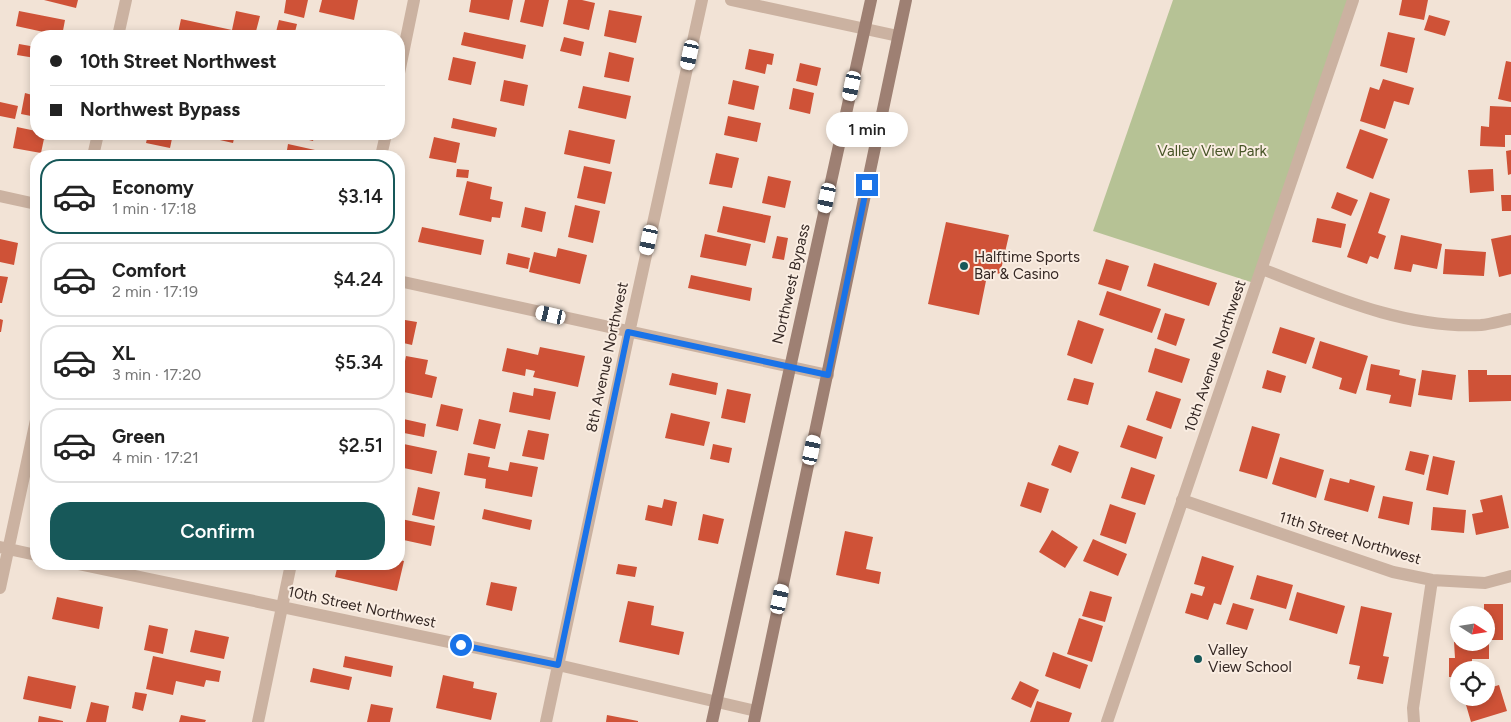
<!DOCTYPE html>
<html lang="en">
<head>
<meta charset="utf-8">
<style>
  :root { --surface:#fff; --page:#f2f2f2; --text:#222; --muted:#767676; --line:#e0e0e0; --accent:#175859 }
  body { margin:0; font-family:Figtree,sans-serif; background:var(--page); color:var(--text); height:100vh; display:flex; flex-direction:column; font-size:19px; white-space:nowrap }
  * { box-sizing:border-box; margin:0 }
  p { font-size:16px; color:var(--muted) }
  .icon { flex:none; width:28px; height:28px; fill:none; stroke:currentColor; stroke-width:2; stroke-linecap:round; stroke-linejoin:round }
  .map { position:relative; flex:1; overflow:hidden }
  .sheet { position:absolute; left:30px; top:150px; width:375px; height:420px; display:flex; flex-direction:column; background:var(--surface); border-radius:20px; box-shadow:0 2px 8px #0003 }
  .sheet>* { flex:none }
  .guide { position:absolute; left:30px; top:30px; width:375px; height:110px; border-radius:20px; box-shadow:0 2px 8px #0003; display:grid; align-content:center; height:110px; padding:0 20px; background:var(--surface) }
  .needle { width:32px; rotate:102deg }
  .tools { position:absolute; left:1450px; top:606px; display:grid; gap:10px }
  .tools a { display:grid; place-items:center; width:45px; height:45px; border-radius:50%; background:var(--surface); box-shadow:0 2px 8px #0003; font-size:25px }
  .end { position:absolute; width:22px; height:22px; margin:-11px; border:6px solid #1a73e8; background:#fff; box-shadow:0 0 0 2px #fff }
  .from { border-radius:50% }
  .bubble { position:absolute; height:35px; border-radius:18px; background:var(--surface); box-shadow:0 2px 8px #0003; font-size:16px; font-weight:600; line-height:35px; text-align:center }
  .car { position:absolute; width:15px; height:30px; margin:-15px -8px; border-radius:6px; box-shadow:0 0 4px 1px #0007; background:linear-gradient(#fff 24%,#345 0 40%,#fff 0 76%,#345 0 86%,#fff 0) }
  .guide b { display:flex; align-items:center; gap:18px; height:48px; font-size:19px }
  .guide b+b { border-top:1px solid var(--line) }
  .guide i { width:12px; height:12px; background:var(--text) }
  ul { padding:9px 0 0; list-style:none }
  li { display:flex; align-items:center; gap:15px; height:75px; margin:0 10px 8px; padding:0 10px; border:2px solid var(--line); border-radius:20px }
  li div { flex:1 }
  li b { display:block; font-size:19px }
  li em { font-style:normal; font-weight:600 }
  li.current { border-color:var(--accent) }
  li>.icon { width:45px; height:45px; stroke-width:1.5 }
  .action { display:flex; gap:10px; margin-top:auto; padding:10px 20px }
  .action a { flex:1; height:58px; border-radius:20px; background:var(--accent); color:#fff; font-size:20px; font-weight:600; line-height:58px; text-align:center }
  .map>svg:first-child { display:block }
  .green { fill:#b6c295 }
  .building { fill:#cf5237 }
  .lines { fill:none; stroke-linecap:round; stroke-linejoin:round }
  .minor { stroke:#cbb2a1; stroke-width:12 }
  .secondary { stroke:#9e8073; stroke-width:12 }
  .route { stroke:#1a73e8; stroke-width:6 }
  .poi-dot { fill:#175859; stroke:#faede2; stroke-width:2 }
  .labels { text-anchor:middle; dominant-baseline:central; stroke-width:4; stroke-linejoin:round; paint-order:stroke }
  .park-label { font-size:15px; fill:#475427; stroke:#faede2 }
  .poi-label { font-size:15px; fill:#352824; stroke:#faede2; text-anchor:start }
  .street-label { font-size:15px; fill:#352824; stroke:#faede2 }
</style>
</head>
<body>
<div class="map">
<svg width="1511" height="722" viewBox="0 0 1511 722">
  <rect width="100%" height="100%" fill="#f2e3d6"/>
  <!-- green -->
  <path class="green" d="M1173,0H1353L1257,284L1093,231Z"/>
  <!-- building -->
  <path class="building" d="M44,0H78L76,8Z
    M286,0H308L304,18L284,13Z
    M322,0H358L354,20L319,12Z
    M471,0H513L509,20L469,12Z
    M525,0H549L543,27L520,22Z
    M568,0H582L595,3L589,30L563,24Z
    M1402,0H1428L1424,20L1399,15Z
    M609,10L642,16L636,43L604,36Z
    M19,11L65,20L62,36L16,26Z
    M236,11L260,16L255,35L242,32L241,36H192L178,33L181,19L232,30Z
    M1429,15L1450,21L1445,36L1424,30Z
    M279,20L297,24L294,36H275Z
    M464,32L526,45L523,59L461,45Z
    M1388,32L1415,38L1407,73L1380,66Z
    M564,37L584,42L581,56L560,51Z
    M19,44L36,47L35,58L17,55Z
    M749,49L774,54L772,65L767,64L765,74L745,69Z
    M609,52L634,58L629,82L604,77Z
    M453,57L476,62L471,85L448,80Z
    M1506,61L1511,62V102L1498,99Z
    M800,63L821,68L817,86L796,81Z
    M1383,79L1414,88L1409,105L1394,101L1385,129L1360,121L1370,87L1379,90Z
    M504,80L528,85L524,106L500,101Z
    M733,80L759,86L754,110L728,104Z
    M583,86L631,96L626,119L578,108Z
    M793,88L814,93L810,114L789,109Z
    M25,93L36,96V117L21,114Z
    M0,102L18,106L15,119L0,116Z
    M1490,106L1511,107V135H1505V147L1480,146L1481,126L1489,127Z
    M728,116L761,123L757,142L724,135Z
    M453,118L497,128L495,137L451,128Z
    M17,127L36,131V134H45L41,153L13,148Z
    M1360,129L1388,139L1373,179L1346,168Z
    M569,130L615,140L610,164L564,154Z
    M148,134H173L170,148L146,143Z
    M212,134H235L233,143L211,138Z
    M285,134H315L313,141Z
    M434,137L460,143L456,163L429,158Z
    M288,144L324,152L323,156H286Z
    M1511,150V174L1508,175L1506,151Z
    M716,153L739,158L732,188L709,184Z
    M584,166L612,172L605,204L577,198Z
    M457,169L469,170L468,178L456,177Z
    M1493,169L1494,191L1470,193L1468,170Z
    M768,176L791,181L785,208L762,203Z
    M467,181L492,187L490,199L503,202L500,218L492,217L491,222L459,215Z
    M1337,192L1358,200L1351,216L1331,208Z
    M1370,192L1390,199L1378,233L1386,236L1378,259L1370,256L1367,264L1347,257Z
    M1501,195H1511V211H1502Z
    M575,205L600,211L593,243L568,237Z
    M723,206L771,216L765,243L717,232Z
    M525,207L546,212L542,232L521,227Z
    M1317,218L1346,224L1341,248L1312,242Z
    M946,222L1009,235L1000,274L988,271L979,315L928,304Z
    M422,227L484,240L481,255L418,242Z
    M705,234L751,244L746,266L700,257Z
    M1401,235L1442,244L1437,269L1413,264L1411,272L1394,269Z
    M1511,235V274L1499,277L1491,239Z
    M777,236L788,238L784,260L772,258Z
    M0,239L18,243L14,265L0,262Z
    M558,248L587,255L580,284L529,272L534,252L556,257Z
    M1445,249L1486,252L1484,276L1443,274Z
    M508,253L530,258L528,269L506,264Z
    M1106,259L1129,266L1121,291L1098,284Z
    M1154,263L1217,283L1209,306L1147,286Z
    M691,275L752,288L750,301L688,288Z
    M0,276L8,277L2,303H0Z
    M1107,291L1161,309L1152,333L1099,315Z
    M1165,313L1185,319L1176,346L1157,339Z
    M0,319L3,320L1,332H0Z
    M399,319L417,322L412,345L399,342Z
    M1078,320L1104,329L1092,364L1067,355Z
    M1280,327L1315,338L1306,364L1272,353Z
    M1320,341L1368,356L1356,394L1339,389L1342,378L1312,368Z
    M540,347L585,356L578,387L533,377L535,371L526,369L525,376L502,371L507,348L538,355Z
    M1155,348L1190,359L1182,383L1148,372Z
    M406,356L428,360L425,374L437,377L432,398L399,391Z
    M1371,364L1400,370L1399,375L1416,379L1411,407L1389,403L1391,395L1366,390Z
    M1267,370L1286,376L1281,393L1262,388Z
    M1422,370L1456,375L1452,400L1418,395Z
    M1468,370H1487V375H1511V401L1469,402Z
    M672,373L718,383L716,395L669,385Z
    M1074,378L1094,383L1088,405L1067,400Z
    M534,388L556,392L550,420L509,412L513,392L533,396Z
    M727,389L751,394L745,423L721,418Z
    M1156,391L1181,399L1171,429L1146,420Z
    M441,404L463,409L458,431L436,426Z
    M671,413L710,422L704,446L665,438Z
    M399,418L426,424L424,437L399,432Z
    M479,419L501,424L495,449L473,444Z
    M1128,425L1163,437L1156,459L1120,447Z
    M1252,426L1280,434L1267,479L1239,471Z
    M528,430L549,434L544,460L522,456Z
    M399,443L437,451L432,474L399,467Z
    M713,444L732,448L729,463L710,459Z
    M1059,445L1079,452L1071,473L1051,465Z
    M1410,451L1429,455L1424,475L1405,470Z
    M468,453L490,457L488,467L508,471L510,462L538,467L532,497L485,488L486,479L464,475Z
    M1433,456L1455,461L1448,495L1426,490Z
    M1280,457L1324,470L1316,498L1272,484Z
    M1131,467L1155,475L1145,505L1121,498Z
    M1330,478L1349,483L1350,479L1375,486L1368,512L1324,500Z
    M1028,482L1049,489L1041,513L1020,506Z
    M418,487L440,492L434,520L412,515Z
    M1502,495L1509,528L1476,535L1472,514L1483,512L1480,500Z
    M1383,496L1413,502L1409,525L1378,518Z
    M664,499L677,502L672,526L645,520L648,505L662,508Z
    M1110,504L1136,513L1126,544L1100,535Z
    M1433,507L1466,510L1464,533L1431,530Z
    M484,509L532,520L530,530L482,519Z
    M703,514L724,519L718,544L698,540Z
    M401,519L435,526L431,546L399,539Z
    M1052,530L1078,547L1065,568L1039,552Z
    M845,531L873,537L866,569L881,572L879,584L836,575Z
    M1093,539L1127,554L1118,576L1083,561Z
    M1202,556L1234,566L1221,605L1214,603L1208,620L1185,613L1191,593L1202,596L1205,587L1194,584Z
    M399,560L404,561L397,591L335,577L338,564H399Z
    M618,564L637,567L635,577L616,574Z
    M1257,575L1293,585L1286,609L1250,599Z
    M491,582L517,587L512,611L486,605Z
    M1090,591L1112,597L1105,622L1082,616Z
    M1297,592L1345,606L1337,634L1289,620Z
    M57,597L103,607L99,629L52,619Z
    M628,601L654,606L651,625L684,632L679,655L619,642Z
    M1233,603L1254,609L1247,630L1226,624Z
    M1484,604H1503V640H1489V659H1472V670H1459V677H1449V658H1455L1454,642H1486V615H1484Z
    M1361,606L1392,613L1383,656L1389,657L1383,684L1357,679L1360,666L1349,664Z
    M1079,618L1103,626L1092,662L1067,654Z
    M149,625L168,629L163,654L144,650Z
    M195,630L229,637L224,659L190,652Z
    M1053,652L1088,665L1080,689L1045,676Z
    M153,656L221,671L219,682L206,680L204,687L176,681L173,695L146,689Z
    M345,656L393,666L391,677L343,667Z
    M313,668L352,677L349,690L310,682Z
    M443,675L474,682L473,688L497,693L491,720L436,708Z
    M28,676L76,686L71,709L23,699Z
    M1020,681L1039,690L1031,708L1011,699Z
    M1499,685L1507,711L1471,722L1464,698H1486V689Z
    M135,692L147,694L143,711L132,708Z
    M1037,701L1072,713L1069,722H1030Z
    M91,702L109,706L106,722H86Z
    M371,704L393,708L390,722H367Z
    M181,715L206,720L205,722H179Z
    M607,715L638,721V722H606Z
    M39,716L63,721V722H38Z"/>
  <g class="lines">
    <!-- minor -->
    <path class="minor" d="M731,0L898,36
      M118,36L126,0
      M399,73L414,0
      M93,156L98,134
      M381,156L386,134
      M0,196L36,204
      M1262,269C1332,296 1404,329 1481,325C1491,324 1501,321 1511,319
      M399,281L828,375
      M1182,500L1393,572L1432,580L1485,583L1511,576
      M0,547L36,555
      M78,564L558,665L756,711
      M0,588L36,420
      M258,722L291,564
      M546,722L629,333L702,0
      M1107,722L1353,0
      M1414,722L1413,708L1432,580"/>
    <!-- secondary -->
    <path class="secondary" d="M712,722L871,0
      M754,722L906,0"/>
  </g>
  <g class="lines">
    <!-- route -->
    <path class="route" d="M461,645L558,665L628,332L828,375L867,185"/>
  </g>
  <!-- markers -->
  <g class="poi-dot">
    <circle cx="964" cy="266" r="5"/>
    <circle cx="1198" cy="659" r="5"/>
  </g>
  <g class="labels">
    <!-- park labels -->
    <g class="park-label">
      <text x="1212" y="151">Valley View Park</text>
    </g>
    <!-- poi labels -->
    <g class="poi-label">
      <text x="974" y="257">Halftime Sports<tspan x="974" dy="17">Bar &amp; Casino</tspan></text>
      <text x="1208" y="650">Valley<tspan x="1208" dy="17">View School</tspan></text>
    </g>
    <!-- street labels -->
    <g class="street-label">
      <text transform="translate(791 284) rotate(-77)">Northwest Bypass</text>
      <text transform="translate(1215 356) rotate(-71)">10th Avenue Northwest</text>
      <text transform="translate(607 357) rotate(-78)">8th Avenue Northwest</text>
      <text transform="translate(1350 538) rotate(17)">11th Street Northwest</text>
      <text transform="translate(362 607) rotate(12)">10th Street Northwest</text>
    </g>
  </g>
</svg>
<div class="tools">
<a><svg class="needle" viewBox="-14 -14 28 28"><path d="M0-13l5 13h-10z" fill="#e53935"/><path d="M0 13l5-13h-10z" fill="#767676"/></svg></a>
<a><svg class="icon" aria-label="locate" viewBox="0 0 24 24"><circle cx="12" cy="12" r="6"/><path d="M12 2v4M12 18v4M2 12h4M18 12h4"/></svg></a>
</div>
<i class="end from" style="left:461px;top:645px"></i>
<i class="end" style="left:867px;top:185px"></i>
<div class="bubble" style="left:826px;top:112px;width:82px">1 min</div>
<i class="car" style="left:690px;top:55px;rotate:192deg"></i>
<i class="car" style="left:852px;top:86px;rotate:192deg"></i>
<i class="car" style="left:827px;top:198px;rotate:192deg"></i>
<i class="car" style="left:649px;top:240px;rotate:192deg"></i>
<i class="car" style="left:551px;top:315px;rotate:283deg"></i>
<i class="car" style="left:812px;top:450px;rotate:12deg"></i>
<i class="car" style="left:780px;top:599px;rotate:12deg"></i>
<div class="guide">
<b><i class="from"></i>10th Street Northwest</b>
<b><i></i>Northwest Bypass</b>
</div>
<section class="sheet">
<ul>
<li class="current"><svg class="icon" aria-label="car" viewBox="0 0 24 24"><path d="M5 17H2v-5l4-1 3-4h7l3 4 3 1v5h-3M9 17h6M6 11h13"/><circle cx="7" cy="17" r="2"/><circle cx="17" cy="17" r="2"/></svg><div><b>Economy</b><p>1 min · 17:18</p></div><em>$3.14</em></li>
<li><svg class="icon" aria-label="car" viewBox="0 0 24 24"><path d="M5 17H2v-5l4-1 3-4h7l3 4 3 1v5h-3M9 17h6M6 11h13"/><circle cx="7" cy="17" r="2"/><circle cx="17" cy="17" r="2"/></svg><div><b>Comfort</b><p>2 min · 17:19</p></div><em>$4.24</em></li>
<li><svg class="icon" aria-label="car" viewBox="0 0 24 24"><path d="M5 17H2v-5l4-1 3-4h7l3 4 3 1v5h-3M9 17h6M6 11h13"/><circle cx="7" cy="17" r="2"/><circle cx="17" cy="17" r="2"/></svg><div><b>XL</b><p>3 min · 17:20</p></div><em>$5.34</em></li>
<li><svg class="icon" aria-label="car" viewBox="0 0 24 24"><path d="M5 17H2v-5l4-1 3-4h7l3 4 3 1v5h-3M9 17h6M6 11h13"/><circle cx="7" cy="17" r="2"/><circle cx="17" cy="17" r="2"/></svg><div><b>Green</b><p>4 min · 17:21</p></div><em>$2.51</em></li>
</ul>
<div class="action"><a>Confirm</a></div>
</section>
</div>
</body>
</html>
